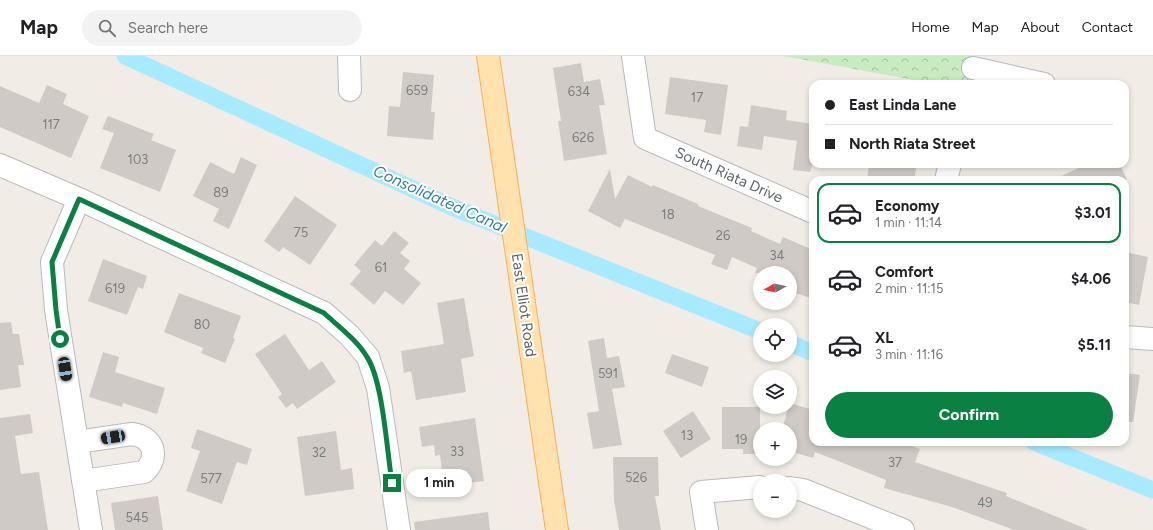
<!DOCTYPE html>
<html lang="en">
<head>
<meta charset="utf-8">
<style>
  :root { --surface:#fff; --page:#f2f2f2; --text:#202124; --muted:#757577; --line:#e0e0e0; --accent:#0b8043 }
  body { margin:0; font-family:Figtree,sans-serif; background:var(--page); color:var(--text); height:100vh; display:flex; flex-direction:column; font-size:15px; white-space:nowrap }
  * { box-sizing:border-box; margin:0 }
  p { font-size:13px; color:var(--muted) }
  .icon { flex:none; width:22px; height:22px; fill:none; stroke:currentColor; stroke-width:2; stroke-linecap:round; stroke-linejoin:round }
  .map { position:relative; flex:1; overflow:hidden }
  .side { position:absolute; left:809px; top:120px; width:320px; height:270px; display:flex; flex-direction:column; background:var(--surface); border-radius:12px; box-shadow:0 2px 6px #0003 }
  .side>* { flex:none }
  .top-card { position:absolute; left:809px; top:24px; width:320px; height:88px; border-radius:12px; box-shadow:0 2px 6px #0003; display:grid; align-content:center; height:88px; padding:0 16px; background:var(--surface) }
  .needle { width:26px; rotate:262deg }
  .controls { position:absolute; left:753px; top:210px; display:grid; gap:8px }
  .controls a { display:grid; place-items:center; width:44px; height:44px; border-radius:50%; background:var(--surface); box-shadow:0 2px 6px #0003; font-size:20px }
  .end { position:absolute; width:18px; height:18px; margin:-9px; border:5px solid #0b8043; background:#fff; box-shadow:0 0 0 2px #fff }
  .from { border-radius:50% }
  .bubble { position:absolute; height:28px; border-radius:14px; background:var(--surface); box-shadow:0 2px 6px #0003; font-size:13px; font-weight:700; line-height:28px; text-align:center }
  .car { position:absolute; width:12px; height:24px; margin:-12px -6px; border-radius:5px; box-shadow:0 0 3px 1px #0007; background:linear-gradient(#222 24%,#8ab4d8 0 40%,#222 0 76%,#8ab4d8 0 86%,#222 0) }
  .top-card b { display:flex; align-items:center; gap:14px; height:38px; font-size:15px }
  .top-card b+b { border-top:1px solid var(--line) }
  .top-card i { width:10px; height:10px; background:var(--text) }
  ul { padding:7px 0 0; list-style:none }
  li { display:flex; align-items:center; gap:12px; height:60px; margin:0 8px 6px; padding:0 8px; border:2px solid transparent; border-radius:12px }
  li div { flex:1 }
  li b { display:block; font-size:15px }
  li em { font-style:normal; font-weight:700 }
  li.active { border-color:var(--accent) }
  li>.icon { width:36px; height:36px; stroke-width:1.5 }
  .button { display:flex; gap:8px; margin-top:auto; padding:8px 16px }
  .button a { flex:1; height:46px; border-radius:24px; background:var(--accent); color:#fff; font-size:16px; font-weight:700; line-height:46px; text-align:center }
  header { display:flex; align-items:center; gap:24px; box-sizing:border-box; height:56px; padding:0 20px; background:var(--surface); border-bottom:1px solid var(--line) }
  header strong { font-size:19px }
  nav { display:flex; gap:22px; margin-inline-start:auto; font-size:14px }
  .search { width:280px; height:36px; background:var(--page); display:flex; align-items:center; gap:10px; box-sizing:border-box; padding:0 14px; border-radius:22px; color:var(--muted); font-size:15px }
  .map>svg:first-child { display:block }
  .park { fill:url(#park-crowns) }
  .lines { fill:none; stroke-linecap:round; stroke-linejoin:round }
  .canal { stroke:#a8eaff; stroke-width:17 }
  .building { fill:#cfcac5 }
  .minor-casing { stroke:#b6babe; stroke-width:24 }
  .major-casing { stroke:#ffad51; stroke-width:24 }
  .minor { stroke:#fff; stroke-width:22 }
  .major { stroke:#ffe2ad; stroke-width:22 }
  .route { stroke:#0b8043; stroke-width:5 }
  .labels { text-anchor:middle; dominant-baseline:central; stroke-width:4; stroke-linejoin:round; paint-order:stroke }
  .number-label { font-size:13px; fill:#7a7e7f }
  .street-label { font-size:15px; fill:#5d6468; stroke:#fff }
  .water-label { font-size:16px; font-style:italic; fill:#327da0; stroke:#fff }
</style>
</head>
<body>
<header>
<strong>Map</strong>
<div class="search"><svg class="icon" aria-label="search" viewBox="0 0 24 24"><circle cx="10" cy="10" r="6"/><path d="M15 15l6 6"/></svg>Search here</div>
<nav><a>Home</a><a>Map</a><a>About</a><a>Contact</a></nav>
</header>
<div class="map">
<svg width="1153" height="474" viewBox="0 0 1153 474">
  <defs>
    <pattern id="park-crowns" width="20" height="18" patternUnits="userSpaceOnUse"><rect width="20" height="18" fill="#c9ebc1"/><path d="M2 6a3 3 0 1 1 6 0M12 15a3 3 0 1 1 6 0" fill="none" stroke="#a6c2a1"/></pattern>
  </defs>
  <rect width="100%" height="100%" fill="#f1ede6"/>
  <!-- park -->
  <path class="park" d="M783,0H975L969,28H936Z"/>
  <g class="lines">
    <!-- canal -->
    <path class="canal" d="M125,0L452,151L760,275
      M790,287L813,297
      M1034,386L1153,434"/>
  </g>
  <!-- building -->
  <path class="building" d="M581,7L584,26L600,23L605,49H599L607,98L564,105L558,65H561L553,12Z
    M403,16L434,19L431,56H435L433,84L387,80L389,50L400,51Z
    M670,21L728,29L721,79L704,76L706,64L665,58Z
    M47,29L67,38L63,48L89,60L71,102L0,71V30L39,47Z
    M751,49L787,55L786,64L813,68V107L810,116L793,114L797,85L764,80L762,94L737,90L740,70L748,71Z
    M108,60L154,78L151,84L176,94L160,136L100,112L114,77L102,73Z
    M241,101L257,109L229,173L213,165L219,153L193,140L210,106L234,118Z
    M869,108H917L914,124H867Z
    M1088,108H1120L1127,124H1052Z
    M610,113L615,143L628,119L652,131L653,129L698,148V150L752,172L751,175L780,188L783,181L813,194V243L790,235V217H755L757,212L732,201L727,214L711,208L715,199L625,163L620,172L588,155Z
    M295,140L337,169L310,209L283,191L279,196L264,185Z
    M394,175L409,187L400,197L410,205L404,213L421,227L403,249L385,235L374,249L350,228L361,215L354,209L375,184L382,190Z
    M1125,196L1148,201L1139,249L1125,246Z
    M103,203L147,220L143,233L138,231L127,259L88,245Z
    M179,237L241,260L233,282L235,283L225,307L201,297L203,292L164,276Z
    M464,242L474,300L461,303L466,336L416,344L411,315L404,317L401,295L444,288L437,247Z
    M11,266L13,278H19L24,309H18L21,331L0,334V267Z
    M285,278L309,314L322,305L336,326L297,353L293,347L286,352L278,341L282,338L255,298Z
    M604,282L607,302L619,300L625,331L612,333L622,389L593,393L587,357L599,355L588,285Z
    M103,296L119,301L115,316L165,332L157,358L123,347L122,351L89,341Z
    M672,298L709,311L702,331L665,317Z
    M1125,317L1140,319L1133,366H1125Z
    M790,347L813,354V386H899L920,393L915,406L1007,437L1006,440L1089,474H1014L952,451L884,432L886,424L815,396L813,402L796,397L797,391L790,389V373H782Z
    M722,351H760V398H743V393H722Z
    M693,355L711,383L681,402L663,375Z
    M30,358L33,377L15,380L21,418L39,416L48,474H0V362Z
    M475,362L484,425L444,430L440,399L435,400L434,389L422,391L419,371Z
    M197,373L252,393L247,409L237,406L222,448L186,435L200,395L191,392Z
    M336,375L341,414L352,412L354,433L305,440L297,381Z
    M613,401H658L659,440H655L661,474H619L614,444Z
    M158,440L163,474H115L111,447Z
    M488,456L490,474H415L414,466Z"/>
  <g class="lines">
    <defs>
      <path id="minor" d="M349,0L350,34
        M633,0L645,82L813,156
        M973,12L1044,28
        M0,109L79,143L324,257L349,279L368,301L378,332L399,474
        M946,124L950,108
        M79,143L52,206L56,254L91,474
        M1125,281L1153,283
        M77,386L132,378C154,381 160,401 144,416L83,425
        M790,432L803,434L903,474
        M707,474L701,436L760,431"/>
      <path id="major" d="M488,0L557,474"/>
    </defs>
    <!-- minor casing -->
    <use href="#minor" class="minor-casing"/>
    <!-- major casing -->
    <use href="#major" class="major-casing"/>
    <!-- minor -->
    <use href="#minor" class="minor"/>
    <!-- major -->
    <use href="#major" class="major"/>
  </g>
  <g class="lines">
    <!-- route -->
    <path class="route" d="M60,283L56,254L52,206L79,143L324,257C339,271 357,284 367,301C383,325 387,396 392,427"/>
  </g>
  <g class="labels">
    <!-- number labels -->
    <g class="number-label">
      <text x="417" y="34">659</text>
      <text x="579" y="35">634</text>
      <text x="697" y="41">17</text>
      <text x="51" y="68">117</text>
      <text x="583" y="81">626</text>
      <text x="138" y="103">103</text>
      <text x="221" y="136">89</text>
      <text x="668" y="158">18</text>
      <text x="301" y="176">75</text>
      <text x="723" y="179">26</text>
      <text x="777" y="199">34</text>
      <text x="381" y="211">61</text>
      <text x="115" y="232">619</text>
      <text x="202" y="268">80</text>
      <text x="608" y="317">591</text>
      <text x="687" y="379">13</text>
      <text x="741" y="383">19</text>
      <text x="457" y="395">33</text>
      <text x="319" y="396">32</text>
      <text x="895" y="406">37</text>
      <text x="636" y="421">526</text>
      <text x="211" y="422">577</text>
      <text x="985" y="446">49</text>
      <text x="137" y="461">545</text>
    </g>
    <!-- street labels -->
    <g class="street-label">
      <text transform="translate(729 119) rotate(24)">South Riata Drive</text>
      <text transform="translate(524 249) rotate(82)">East Elliot Road</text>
    </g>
    <!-- water labels -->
    <g class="water-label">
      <text transform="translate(440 143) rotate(24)">Consolidated Canal</text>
    </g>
  </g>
</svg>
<div class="controls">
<a><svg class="needle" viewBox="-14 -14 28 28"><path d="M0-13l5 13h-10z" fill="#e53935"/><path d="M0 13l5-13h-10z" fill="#757577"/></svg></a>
<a><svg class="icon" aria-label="locate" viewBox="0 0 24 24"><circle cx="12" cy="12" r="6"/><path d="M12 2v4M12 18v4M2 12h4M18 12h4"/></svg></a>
<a><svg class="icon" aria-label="layers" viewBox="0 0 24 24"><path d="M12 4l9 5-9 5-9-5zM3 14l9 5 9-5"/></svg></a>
<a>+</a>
<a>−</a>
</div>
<i class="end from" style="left:60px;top:283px"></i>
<i class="end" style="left:392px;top:427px"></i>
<div class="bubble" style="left:406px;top:413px;width:66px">1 min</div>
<i class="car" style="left:65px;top:313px;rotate:171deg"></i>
<i class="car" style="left:113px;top:381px;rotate:261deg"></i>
<div class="top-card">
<b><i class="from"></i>East Linda Lane</b>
<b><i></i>North Riata Street</b>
</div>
<section class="side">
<ul>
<li class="active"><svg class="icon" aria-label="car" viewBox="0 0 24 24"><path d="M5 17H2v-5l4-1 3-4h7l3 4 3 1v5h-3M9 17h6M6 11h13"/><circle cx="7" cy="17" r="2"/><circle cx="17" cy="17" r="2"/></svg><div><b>Economy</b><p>1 min · 11:14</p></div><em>$3.01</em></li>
<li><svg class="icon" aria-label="car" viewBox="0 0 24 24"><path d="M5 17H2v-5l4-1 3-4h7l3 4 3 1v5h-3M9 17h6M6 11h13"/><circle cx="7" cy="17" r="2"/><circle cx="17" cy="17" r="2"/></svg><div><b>Comfort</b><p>2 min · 11:15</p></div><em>$4.06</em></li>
<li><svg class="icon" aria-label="car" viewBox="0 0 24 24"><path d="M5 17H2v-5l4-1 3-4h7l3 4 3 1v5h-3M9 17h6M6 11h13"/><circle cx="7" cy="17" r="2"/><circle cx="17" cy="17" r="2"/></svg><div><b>XL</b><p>3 min · 11:16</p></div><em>$5.11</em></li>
</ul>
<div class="button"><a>Confirm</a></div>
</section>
</div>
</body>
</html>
